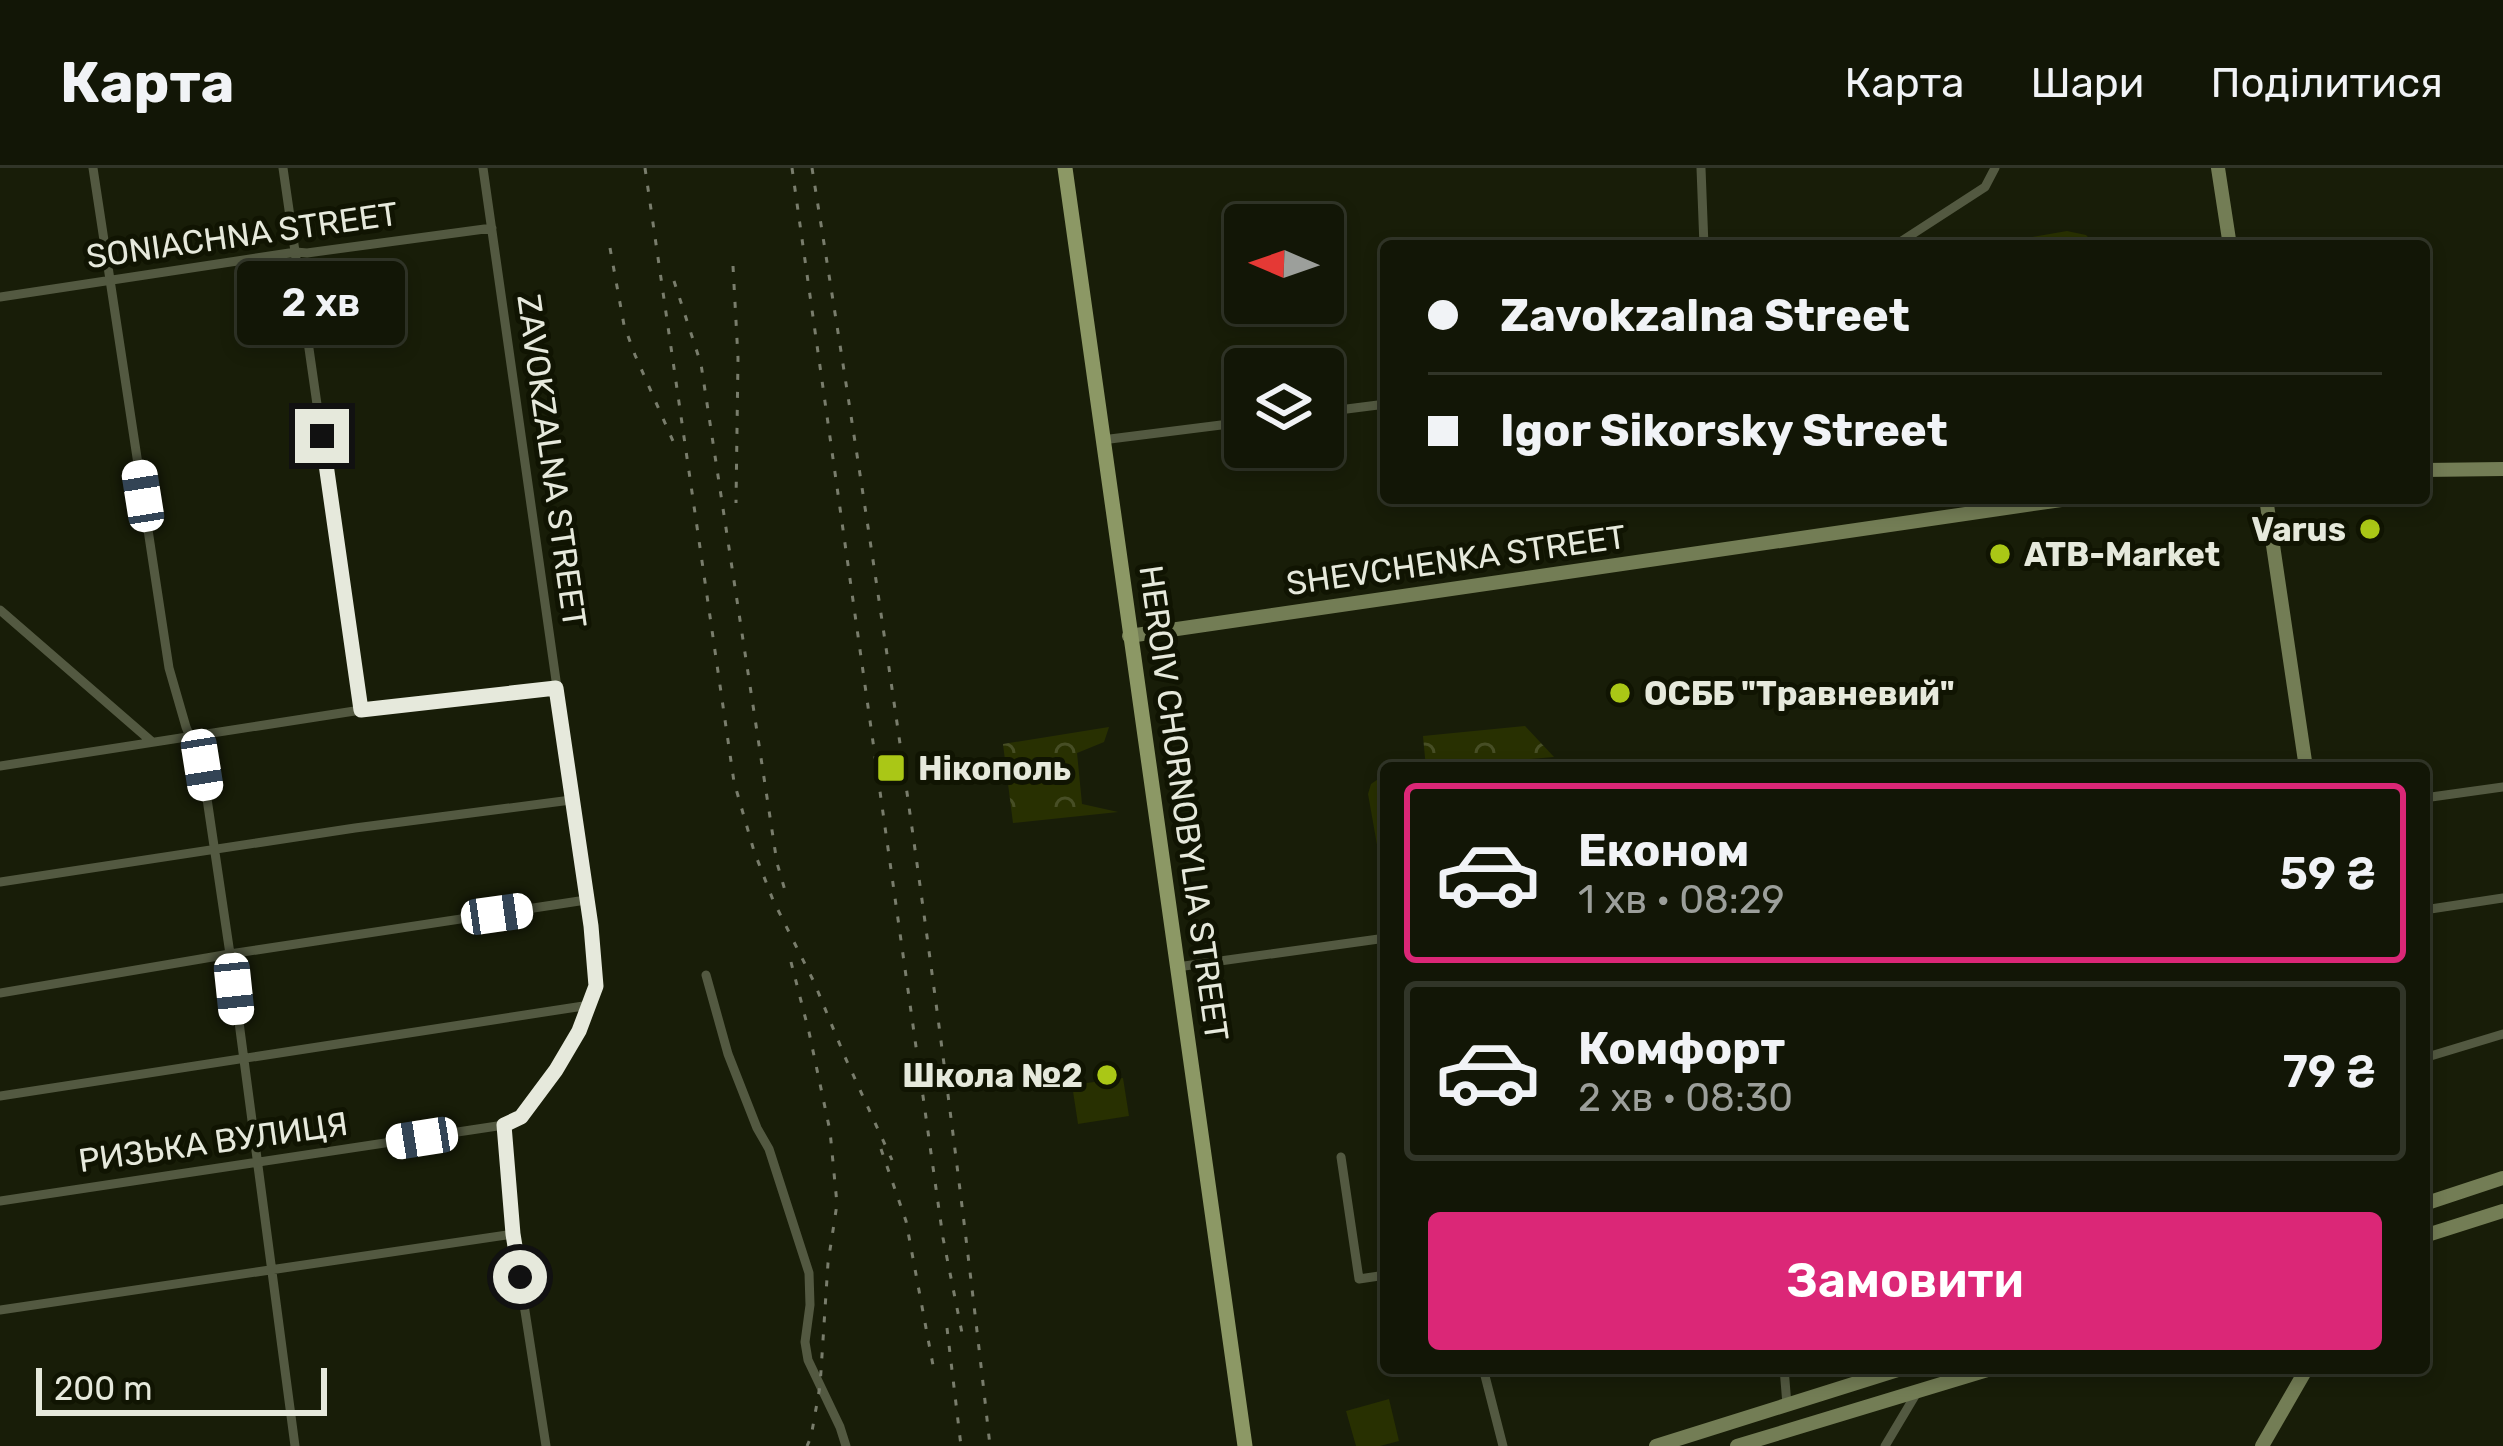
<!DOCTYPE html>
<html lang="uk">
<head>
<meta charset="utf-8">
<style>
  :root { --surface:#121606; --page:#1f2314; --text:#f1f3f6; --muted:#9c9f9b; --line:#313528; --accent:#db2777 }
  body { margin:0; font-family:Rubik,sans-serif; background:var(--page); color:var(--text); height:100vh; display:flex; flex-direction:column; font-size:45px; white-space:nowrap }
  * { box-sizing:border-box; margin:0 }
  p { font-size:39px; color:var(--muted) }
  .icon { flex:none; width:66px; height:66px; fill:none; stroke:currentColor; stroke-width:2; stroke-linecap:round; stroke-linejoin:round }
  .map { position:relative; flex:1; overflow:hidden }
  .side { position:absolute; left:1380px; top:594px; width:1050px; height:612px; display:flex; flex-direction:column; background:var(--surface); border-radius:12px; box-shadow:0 6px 18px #0003,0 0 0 3px var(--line) }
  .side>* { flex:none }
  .hud { position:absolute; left:1380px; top:72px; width:1050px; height:264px; border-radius:12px; box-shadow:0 6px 18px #0003,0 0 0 3px var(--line); display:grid; align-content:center; height:264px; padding:0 48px; background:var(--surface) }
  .needle { width:78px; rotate:272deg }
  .controls { position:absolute; left:1224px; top:36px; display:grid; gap:24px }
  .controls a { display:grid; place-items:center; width:120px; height:120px; border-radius:12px; background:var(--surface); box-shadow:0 6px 18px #0003,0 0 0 3px var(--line); font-size:60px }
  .scale { position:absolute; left:36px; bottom:30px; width:291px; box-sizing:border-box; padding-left:12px; border:6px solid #e6e9dc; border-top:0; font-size:33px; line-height:42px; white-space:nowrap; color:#e6e9dc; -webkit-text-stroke:9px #101402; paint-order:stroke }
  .end { position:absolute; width:54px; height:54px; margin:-27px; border:15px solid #e6e9dc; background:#111; box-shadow:0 0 0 6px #111 }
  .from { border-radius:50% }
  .bubble { position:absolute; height:84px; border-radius:12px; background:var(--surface); box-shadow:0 6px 18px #0003,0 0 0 3px var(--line); font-size:39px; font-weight:600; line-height:84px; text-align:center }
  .car { position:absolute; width:36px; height:72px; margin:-36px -18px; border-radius:15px; box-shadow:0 0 9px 3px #0007; background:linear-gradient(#fff 24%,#345 0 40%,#fff 0 76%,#345 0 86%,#fff 0) }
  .hud b { display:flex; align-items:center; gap:42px; height:114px; font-size:45px }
  .hud b+b { border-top:3px solid var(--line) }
  .hud i { width:30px; height:30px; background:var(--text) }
  ul { padding:21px 0 0; list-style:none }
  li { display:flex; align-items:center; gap:36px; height:180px; margin:0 24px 18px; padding:0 24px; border:6px solid var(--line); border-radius:12px }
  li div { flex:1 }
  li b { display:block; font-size:45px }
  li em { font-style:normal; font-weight:600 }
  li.active { border-color:var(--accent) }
  li>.icon { width:108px; height:108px; stroke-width:1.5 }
  .cta { display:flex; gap:24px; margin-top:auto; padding:24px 48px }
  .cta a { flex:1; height:138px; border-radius:12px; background:var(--accent); color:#fff; font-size:48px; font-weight:600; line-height:138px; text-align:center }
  header { display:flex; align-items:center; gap:72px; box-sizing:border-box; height:168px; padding:0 60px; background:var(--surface); border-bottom:3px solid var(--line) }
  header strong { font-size:57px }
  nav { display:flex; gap:66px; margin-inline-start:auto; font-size:42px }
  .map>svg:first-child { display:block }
  .park { fill:url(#park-crowns) }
  .garden { fill:#283001 }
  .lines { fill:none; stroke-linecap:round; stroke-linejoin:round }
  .street { stroke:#535941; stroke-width:9 }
  .secondary { stroke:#737d55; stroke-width:14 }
  .primary { stroke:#8c9865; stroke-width:15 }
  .rail { stroke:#797d6c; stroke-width:3; stroke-dasharray:6 12; stroke-linecap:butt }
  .route { stroke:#e6e9dc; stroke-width:15 }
  .poi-dot { fill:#aac716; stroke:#101402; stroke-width:4.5 }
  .labels { text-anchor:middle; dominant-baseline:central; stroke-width:10; stroke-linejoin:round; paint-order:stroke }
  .street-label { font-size:33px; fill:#e6e9dc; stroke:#101402 }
  .poi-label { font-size:33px; font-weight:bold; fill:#e6e9dc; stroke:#101402; text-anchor:start }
</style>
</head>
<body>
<header>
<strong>Карта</strong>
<nav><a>Карта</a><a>Шари</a><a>Поділитися</a></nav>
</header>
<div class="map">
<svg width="2503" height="1278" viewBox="0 0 2503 1278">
  <defs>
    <pattern id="park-crowns" width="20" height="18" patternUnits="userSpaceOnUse" patternTransform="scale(3)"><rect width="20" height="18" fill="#283001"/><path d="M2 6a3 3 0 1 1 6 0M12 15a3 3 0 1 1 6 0" fill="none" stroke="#474e25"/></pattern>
  </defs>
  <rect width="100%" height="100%" fill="#181d08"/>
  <!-- park -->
  <path class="park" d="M1525,558L1554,589L1426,600L1423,568Z
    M1109,559L1104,574L1077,585L1082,636L1118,644L1013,655L1003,576Z"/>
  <!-- garden -->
  <path class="garden" d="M2067,63L2086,67L2096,78H1980Z
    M1381,609H1386V712L1382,705L1368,626L1371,616Z
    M1123,910L1129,948L1078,956L1072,917Z
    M1389,1231L1399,1273L1380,1278H1356L1346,1243Z"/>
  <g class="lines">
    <!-- street -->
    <path class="street" d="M93,0L169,500L186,559L202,597L230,786L295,1278
      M283,0L361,542
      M483,0L591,758L596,818L579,863L556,902L521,948L504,957L513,1066L546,1278
      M1701,0L1704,78
      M1894,78L1985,19L1995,0
      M0,129L296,84L307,85L492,60
      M1323,244L1386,236
      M1102,272L1245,254
      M0,442L151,573
      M0,598L361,542L556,520
      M2424,630L2503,619
      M0,714L355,660L571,632
      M2424,742L2503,730
      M1177,799L1386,770
      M706,807L728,886L757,960L769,981L809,1105L810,1137L805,1174L808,1192L840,1259L846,1278
      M0,825L230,786L586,732
      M2424,890L2503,866
      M0,928L590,837
      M1341,989L1359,1111L1386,1107
      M0,1033L504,957
      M0,1142L513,1066
      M1483,1200L1503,1278
      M1784,1200L1787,1237
      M1885,1278L1916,1226"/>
    <!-- secondary -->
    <path class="secondary" d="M2218,0L2230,78
      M2424,302L2503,301
      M2266,330L2306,600
      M1129,468L2075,330
      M2424,1036L2503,1010
      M2424,1068L2503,1043
      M1656,1278L1904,1200
      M1737,1278L1994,1200
      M2262,1278L2307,1200"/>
    <!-- primary -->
    <path class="primary" d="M1065,0L1245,1278"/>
    <!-- rail -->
    <path class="rail" d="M645,0L734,614L754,683L773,732L814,814L845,889L892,992
      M792,0L943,1070L963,1170
      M812,0C880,425 943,850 990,1278
      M610,80L624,157L635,187L673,273
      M733,98L738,190L736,335
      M674,113L701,196L777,695L786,726
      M791,794L809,864L830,963L837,1036L828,1095L820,1218L811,1269L807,1278
      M881,981L906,1053L935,1208
      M947,1160L961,1278"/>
  </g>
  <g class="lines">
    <!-- route -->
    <path class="route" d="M322,268L361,542L556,520L591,758L596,818L579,863L556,902L521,949L504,957L513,1066L520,1109"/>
  </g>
  <!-- markers -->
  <g class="poi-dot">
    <circle cx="2370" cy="361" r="12"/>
    <circle cx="2000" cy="386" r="12"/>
    <circle cx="1620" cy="525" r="12"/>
    <rect x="876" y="585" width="30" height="30" rx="6"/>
    <circle cx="1107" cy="907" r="12"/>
  </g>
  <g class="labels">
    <!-- street labels -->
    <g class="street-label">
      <text transform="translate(242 67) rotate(-8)">SONIACHNA STREET</text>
      <text transform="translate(552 293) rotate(82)">ZAVOKZALNA STREET</text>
      <text transform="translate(1456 392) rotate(-8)">SHEVCHENKA STREET</text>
      <text transform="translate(1184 635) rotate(82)">HEROIV CHORNOBYLIA STREET</text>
      <text transform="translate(213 974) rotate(-8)">РИЗЬКА ВУЛИЦЯ</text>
    </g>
    <!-- poi labels -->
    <g class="poi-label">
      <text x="2346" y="361" text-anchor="end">Varus</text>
      <text x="2024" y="386">ATB-Market</text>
      <text x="1644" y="525">ОСББ "Травневий"</text>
      <text x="918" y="600">Нікополь</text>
      <text x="1083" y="907" text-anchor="end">Школа №2</text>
    </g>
  </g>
</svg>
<div class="controls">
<a><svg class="needle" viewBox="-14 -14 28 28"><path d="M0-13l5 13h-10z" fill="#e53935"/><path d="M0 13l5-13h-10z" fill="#9c9f9b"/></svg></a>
<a><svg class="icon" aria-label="layers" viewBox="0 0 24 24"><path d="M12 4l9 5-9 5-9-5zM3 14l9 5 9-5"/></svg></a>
</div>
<div class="scale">200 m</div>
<i class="end from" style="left:520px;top:1109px"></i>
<i class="end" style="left:322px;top:268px"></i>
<div class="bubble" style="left:237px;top:93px;width:168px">2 хв</div>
<i class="car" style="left:143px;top:328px;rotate:351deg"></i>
<i class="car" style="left:202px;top:597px;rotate:171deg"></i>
<i class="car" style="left:497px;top:746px;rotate:82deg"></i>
<i class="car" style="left:234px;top:821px;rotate:174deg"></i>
<i class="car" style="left:422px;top:970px;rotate:261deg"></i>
<div class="hud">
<b><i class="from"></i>Zavokzalna Street</b>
<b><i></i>Igor Sikorsky Street</b>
</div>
<section class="side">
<ul>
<li class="active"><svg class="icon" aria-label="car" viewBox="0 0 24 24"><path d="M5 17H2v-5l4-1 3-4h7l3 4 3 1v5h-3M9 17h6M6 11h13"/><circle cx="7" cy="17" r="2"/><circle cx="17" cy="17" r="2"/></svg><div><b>Економ</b><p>1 хв · 08:29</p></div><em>59 ₴</em></li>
<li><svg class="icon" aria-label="car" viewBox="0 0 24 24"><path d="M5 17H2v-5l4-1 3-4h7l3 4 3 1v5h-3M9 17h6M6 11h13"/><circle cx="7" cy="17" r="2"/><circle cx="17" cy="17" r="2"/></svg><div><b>Комфорт</b><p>2 хв · 08:30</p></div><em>79 ₴</em></li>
</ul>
<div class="cta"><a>Замовити</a></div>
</section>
</div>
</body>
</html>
